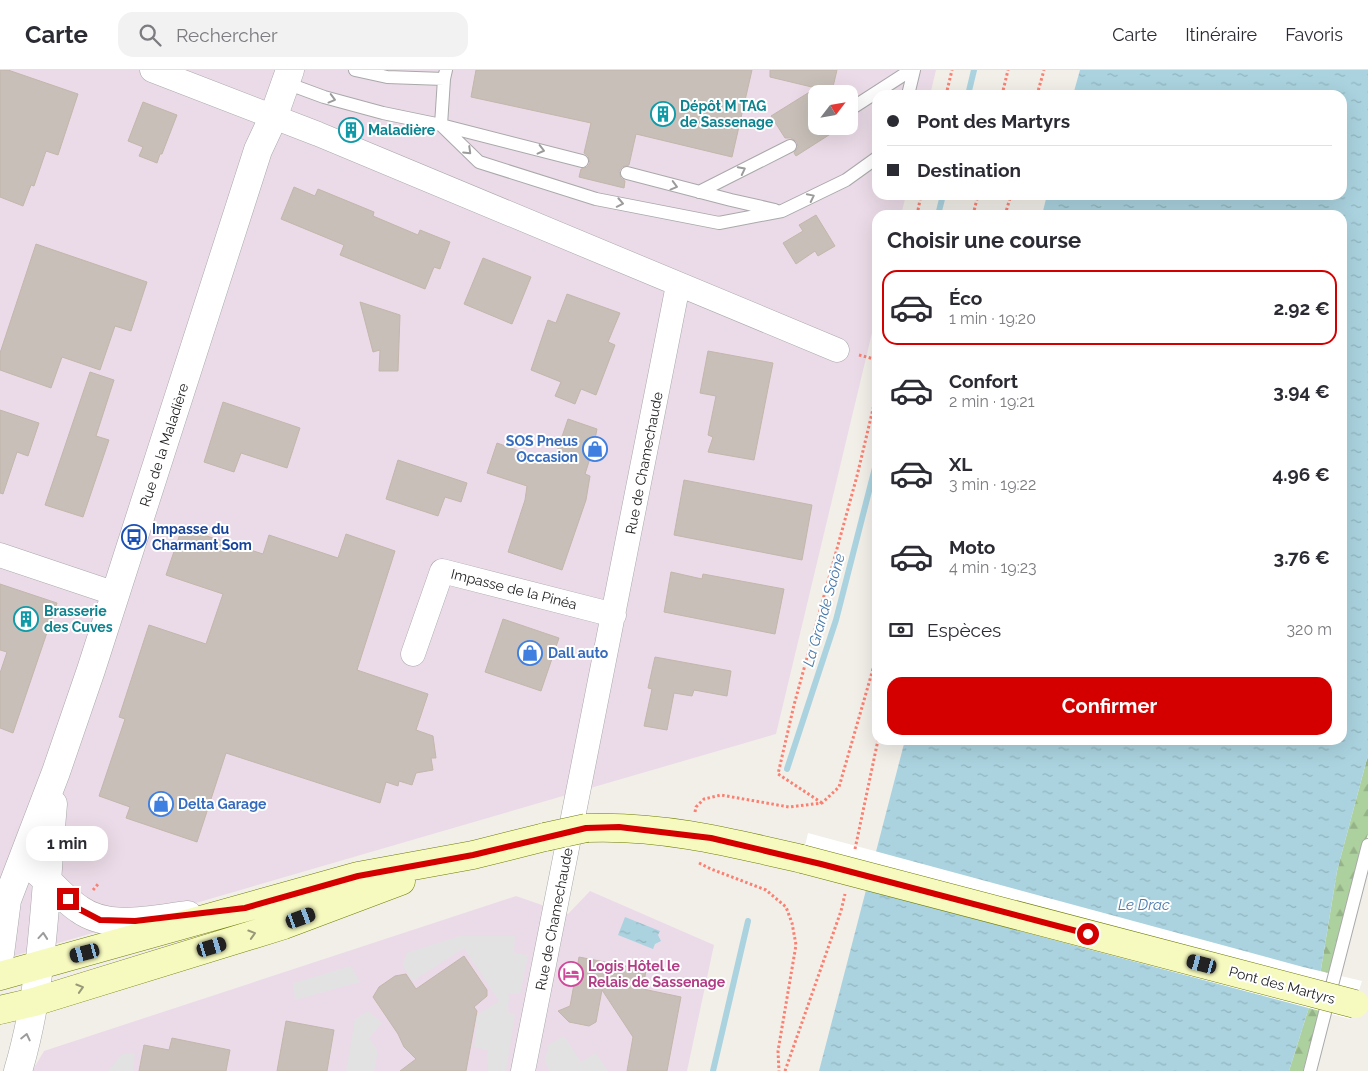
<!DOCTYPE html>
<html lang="fr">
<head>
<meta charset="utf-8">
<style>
  :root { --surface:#fff; --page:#f2f2f3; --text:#2b2b33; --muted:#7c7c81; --line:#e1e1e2; --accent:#d40000 }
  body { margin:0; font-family:Raleway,sans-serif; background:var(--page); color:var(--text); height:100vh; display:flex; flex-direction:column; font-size:19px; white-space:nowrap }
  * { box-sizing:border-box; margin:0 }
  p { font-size:16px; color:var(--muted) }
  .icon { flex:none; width:28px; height:28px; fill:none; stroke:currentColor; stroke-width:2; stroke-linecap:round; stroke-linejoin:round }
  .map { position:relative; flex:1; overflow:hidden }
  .details { position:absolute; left:872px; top:140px; width:475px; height:535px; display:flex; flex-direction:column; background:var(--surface); border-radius:15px; box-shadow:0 5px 20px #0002 }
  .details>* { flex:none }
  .banner { position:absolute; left:872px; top:20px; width:475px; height:110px; border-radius:15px; box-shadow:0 5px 20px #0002; display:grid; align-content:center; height:110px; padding:0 15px; background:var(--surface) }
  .needle { width:32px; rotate:59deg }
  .buttons { position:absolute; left:808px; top:15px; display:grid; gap:10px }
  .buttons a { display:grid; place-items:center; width:50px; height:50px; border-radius:10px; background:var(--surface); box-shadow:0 5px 20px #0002; font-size:25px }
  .end { position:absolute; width:22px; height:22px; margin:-11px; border:6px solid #d40000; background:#fff; box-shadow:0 0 0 2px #fff }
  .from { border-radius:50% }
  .bubble { position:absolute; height:35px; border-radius:15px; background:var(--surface); box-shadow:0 5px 20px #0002; font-size:16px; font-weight:700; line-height:35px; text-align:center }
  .car { position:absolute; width:15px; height:30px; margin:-15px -8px; border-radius:6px; box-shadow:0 0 4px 1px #0007; background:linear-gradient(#222 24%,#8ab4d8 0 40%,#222 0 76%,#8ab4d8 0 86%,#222 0) }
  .banner b { display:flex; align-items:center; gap:18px; height:48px; font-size:19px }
  .banner b+b { border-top:1px solid var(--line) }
  .banner i { width:12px; height:12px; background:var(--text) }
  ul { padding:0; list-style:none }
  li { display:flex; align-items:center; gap:15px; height:75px; margin:0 10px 8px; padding:0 5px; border:2px solid transparent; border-radius:15px }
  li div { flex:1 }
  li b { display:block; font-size:19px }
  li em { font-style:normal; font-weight:700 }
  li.selected { border-color:var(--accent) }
  li>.icon { width:45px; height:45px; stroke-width:1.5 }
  h2 { padding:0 15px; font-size:22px; line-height:60px }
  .pay { display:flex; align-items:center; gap:12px; height:55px; padding:0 15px; font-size:19px }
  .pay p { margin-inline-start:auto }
  .action { display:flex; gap:10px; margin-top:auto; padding:10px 15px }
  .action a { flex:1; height:58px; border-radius:15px; background:var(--accent); color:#fff; font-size:20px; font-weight:700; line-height:58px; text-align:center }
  header { display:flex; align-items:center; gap:30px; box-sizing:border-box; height:70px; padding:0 25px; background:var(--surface); border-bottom:1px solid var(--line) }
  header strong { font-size:24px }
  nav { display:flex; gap:28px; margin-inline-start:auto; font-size:18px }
  .search { width:350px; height:45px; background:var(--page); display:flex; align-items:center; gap:12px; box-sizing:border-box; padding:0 18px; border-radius:15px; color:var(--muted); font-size:19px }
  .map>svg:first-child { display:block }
  .industrial { fill:#ebdbe8; fill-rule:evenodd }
  .forest { fill:url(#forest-firs) }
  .parking { fill:#e2e2e2 }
  .water { fill:url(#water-ripples) }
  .pier { fill:#fff }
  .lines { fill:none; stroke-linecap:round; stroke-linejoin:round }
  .stream { stroke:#aad3df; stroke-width:6 }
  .building { fill:#c7bfb8; stroke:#c4b6ab }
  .service-casing { stroke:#a9a9a9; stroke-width:14 }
  .minor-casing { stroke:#a9a9a9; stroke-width:25 }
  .tertiary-casing { stroke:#a9a9a9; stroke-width:29 }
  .secondary-casing { stroke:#707d05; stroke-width:29 }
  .path { stroke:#fa8072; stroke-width:3; stroke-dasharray:2.5 2.5; stroke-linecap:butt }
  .service { stroke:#fff; stroke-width:12 }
  .minor { stroke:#fff; stroke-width:24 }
  .tertiary { stroke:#fff; stroke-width:28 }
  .secondary { stroke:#f7fabf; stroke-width:28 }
  .secondary-bridge-casing { stroke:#707d05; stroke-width:29; stroke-linecap:butt }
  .secondary-bridge { stroke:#f7fabf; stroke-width:28 }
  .oneway { stroke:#9c9c9c }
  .oneway2 { stroke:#979978 }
  .route { stroke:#d40000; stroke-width:6 }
  .labels { text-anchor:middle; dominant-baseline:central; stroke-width:4; stroke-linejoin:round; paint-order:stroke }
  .culture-label { font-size:14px; font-weight:bold; fill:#0d838f; stroke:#fff; text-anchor:start }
  .shop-label { font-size:14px; font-weight:bold; fill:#366cbe; stroke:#fff; text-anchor:start }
  .street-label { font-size:14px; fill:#222; stroke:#fff }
  .transit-label { font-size:14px; font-weight:bold; fill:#164399; stroke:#fff; text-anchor:start }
  .hotel-label { font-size:14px; font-weight:bold; fill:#b23c85; stroke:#fff; text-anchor:start }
  .water-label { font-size:15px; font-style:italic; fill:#4a7aab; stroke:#fff }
</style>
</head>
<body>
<header>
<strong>Carte</strong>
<div class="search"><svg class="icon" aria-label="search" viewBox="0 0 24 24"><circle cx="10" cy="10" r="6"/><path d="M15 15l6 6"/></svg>Rechercher</div>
<nav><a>Carte</a><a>Itinéraire</a><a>Favoris</a></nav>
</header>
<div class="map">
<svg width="1368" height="1001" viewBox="0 0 1368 1001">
  <defs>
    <pattern id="forest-firs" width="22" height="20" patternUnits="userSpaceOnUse" patternTransform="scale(1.25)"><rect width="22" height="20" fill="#add19e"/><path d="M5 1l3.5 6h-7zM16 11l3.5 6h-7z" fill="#95b388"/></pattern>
    <pattern id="water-ripples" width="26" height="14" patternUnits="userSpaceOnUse" patternTransform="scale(1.25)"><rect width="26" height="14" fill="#aad3df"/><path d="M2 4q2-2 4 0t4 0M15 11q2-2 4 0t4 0" fill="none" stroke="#92b5bf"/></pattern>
  </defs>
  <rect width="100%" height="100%" fill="#f2efe9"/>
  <!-- industrial -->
  <path class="industrial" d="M0,0H936L930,25H878V125H906L901,145H878L877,242L776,664L0,890ZM816,24H849V56H816Z
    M590,821L714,875L687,1001H32L44,981L516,826L568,844Z"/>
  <!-- forest -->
  <path class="forest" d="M1368,685V764L1358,793L1342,860L1303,1001H1289L1321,899L1337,801Z"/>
  <!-- parking -->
  <path class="parking" d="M460,866H515L514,883L528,885L520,924L509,923L508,942L515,945L506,1001H488L487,980L474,977L477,954L474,947L499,931L464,878L413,911L403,896L406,883Z
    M351,896L360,912L295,930L293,913Z
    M368,941L382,953L369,968L378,981L374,1001H346L355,949Z
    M564,966L581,992L596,983L608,1001H550L545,992L548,975Z
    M135,983L133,1001H108L122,984Z"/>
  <!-- water -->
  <path class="water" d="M1080,0H1368V685L1337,801L1321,899L1289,1001H819L905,670H1342V145H1042L1047,125H1342V25H1073Z
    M625,847L660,861L658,865L661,871L655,874L653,879L618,865Z"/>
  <!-- pier -->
  <path class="pier" d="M808,763L1303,897L1362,911L1350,949L799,802Z"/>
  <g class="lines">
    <!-- stream -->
    <path class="stream" d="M968,25L974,0
      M938,145L943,125
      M787,699L836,550L878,386
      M713,1001L748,851"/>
  </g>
  <!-- building -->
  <path class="building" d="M0,0H8L78,24L58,85L46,81L34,116L31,115L23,136L0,127Z
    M476,0H752L732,87L636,64L629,95L622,97L619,101L621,108L625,111L624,118L579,107L581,99L587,97L590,93L588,86L584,83L591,53L471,27Z
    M770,0H837L832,21L816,18V56H843L796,86L794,83L798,77L797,72L791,68H785L771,46L816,18L770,7Z
    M143,32L177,45L162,84H160L157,93L139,86L143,77L128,71Z
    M294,117L315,126L318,119L374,142L373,146L418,165L420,160L450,172L440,199L434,197L425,219L340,185L344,175L281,149Z
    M816,145L835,176L818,186L815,181L796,194L783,173L803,161L799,155Z
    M36,174L147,212L131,261L115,256L100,300L62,287L51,318L0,300V283Z
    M483,188L531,207L512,254L464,234Z
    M567,224L620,243L608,272L615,275L596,325L581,319L575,334L555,326L561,312L531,300L548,250L556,253Z
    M360,232L400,245L398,301H379L380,280L373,282Z
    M708,281L773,293L754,390L708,382L713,367L708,365L716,326L700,323Z
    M90,302L114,310L96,366L109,370L83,447L45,435Z
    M223,332L300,358L287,398L241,383L234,402L204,392Z
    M0,340L39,353L28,386L17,382L3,424L0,423Z
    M568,349L597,359L593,379L585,404L590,406L586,430L562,500L508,482L525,430L527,416L487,403L497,373L553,393Z
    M398,390L467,413L461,432L445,427L438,446L386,429Z
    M684,410L812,435L802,490L674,465Z
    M182,458L263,484L269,465L338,488L346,464L395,481L357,600L428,624L416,660L433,666L436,688H431L433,700L416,703L412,715L399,711L398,716L386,712L380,733L226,683L197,772L126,748L130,737L99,726L125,649L119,647L149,555L206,574L223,524L166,505Z
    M671,502L702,509L703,504L784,519L775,564L664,542Z
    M0,514L57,533L13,663L0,658V603L7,582L0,580Z
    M503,549L559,568L541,621L485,602Z
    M655,587L731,601L727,626L694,620L692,626L674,623L667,660L644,656L652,619L648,618Z
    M464,886L487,920V926L474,937L477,941L466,1001H400L416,989L404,977L398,964L373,927L379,917L395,906L406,904L416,919Z
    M579,887L646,900L643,919L681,927L667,1001H627L633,967L602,920L596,952L589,956L569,952L558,941L570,936Z
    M286,951L334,960L327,1001H277Z
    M172,968L230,980L226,1001H139L144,975L169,980Z"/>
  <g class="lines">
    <defs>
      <path id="service" d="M355,0L387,7L444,9L446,0
        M444,9L441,55L479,92L596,129L719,153L782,141L846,110L878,87
        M286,13L324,27L383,43L441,55L582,91
        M908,25L914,0
        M849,40L911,0
        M627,103L731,130L775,140
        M699,122L790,76
        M1310,1001L1368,775"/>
      <path id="minor" d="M152,0L318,64L837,280
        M0,485L116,524
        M413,584L442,501L614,545
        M523,1001L678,215"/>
      <path id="tertiary" d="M38,802C52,814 64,829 79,839C109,861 153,849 188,845
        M0,884L7,830L56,702L91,600L258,80L273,48L290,0
        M18,1001C44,914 45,823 53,734"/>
      <path id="secondary" d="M586,758C661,755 729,772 802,789
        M0,906L358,806L473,785L545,767
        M0,940L34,932L284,855L401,811"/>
    </defs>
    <!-- service casing -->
    <use href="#service" class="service-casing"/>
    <!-- minor casing -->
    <use href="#minor" class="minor-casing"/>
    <!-- tertiary casing -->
    <use href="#tertiary" class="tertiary-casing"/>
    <!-- secondary casing -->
    <use href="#secondary" class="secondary-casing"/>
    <!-- path -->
    <path class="path" d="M946,25L952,0
      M1002,25L1008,0
      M1037,25L1044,0
      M917,145L921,125
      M973,145L978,125
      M1005,145L1011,125
      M859,285L878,290
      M822,733L778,704L794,635L857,406L878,318
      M695,742L696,737L704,729L721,725L789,737L822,733L839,717L873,599L878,594
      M855,779L878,670
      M699,793L711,799L766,820L786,837L792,853L796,875L778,981L779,1001
      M93,820L99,813
      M785,1001L841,841L845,824"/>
    <!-- service -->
    <use href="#service" class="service"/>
    <!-- minor -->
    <use href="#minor" class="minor"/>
    <!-- tertiary -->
    <use href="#tertiary" class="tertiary"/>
    <!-- secondary -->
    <use href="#secondary" class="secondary"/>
    <defs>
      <path id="secondary-bridge" d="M545,767L586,758
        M802,789L1355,934"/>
    </defs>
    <!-- secondary-bridge casing -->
    <use href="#secondary-bridge" class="secondary-bridge-casing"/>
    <!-- secondary-bridge -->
    <use href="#secondary-bridge" class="secondary-bridge"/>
  </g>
  <!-- one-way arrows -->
  <defs><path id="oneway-chevron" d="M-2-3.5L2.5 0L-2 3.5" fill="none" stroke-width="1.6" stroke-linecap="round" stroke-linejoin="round" transform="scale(1.25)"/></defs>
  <g class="oneway">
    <use href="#oneway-chevron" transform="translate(332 29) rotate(15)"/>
    <use href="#oneway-chevron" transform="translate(541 80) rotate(14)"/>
    <use href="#oneway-chevron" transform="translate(468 81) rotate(44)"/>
    <use href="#oneway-chevron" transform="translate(742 100) rotate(-27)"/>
    <use href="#oneway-chevron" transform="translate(674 116) rotate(15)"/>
    <use href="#oneway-chevron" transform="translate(811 127) rotate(-26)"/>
    <use href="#oneway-chevron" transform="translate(620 133) rotate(11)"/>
    <use href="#oneway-chevron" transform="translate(43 866) rotate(-85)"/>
    <use href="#oneway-chevron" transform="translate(26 967) rotate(-77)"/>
  </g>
  <g class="oneway2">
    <use href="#oneway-chevron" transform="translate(252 864) rotate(-17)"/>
    <use href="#oneway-chevron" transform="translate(80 918) rotate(-17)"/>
  </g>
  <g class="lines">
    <!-- route -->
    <path class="route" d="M68,829L79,839L100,850L135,851L245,838L358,806L473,785L586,758L619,757L711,768L821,794L1088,864"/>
  </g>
  <!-- icons -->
  <defs>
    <symbol id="building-ring" viewBox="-11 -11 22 22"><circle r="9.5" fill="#fff" stroke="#0f9aa8" stroke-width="1.5"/><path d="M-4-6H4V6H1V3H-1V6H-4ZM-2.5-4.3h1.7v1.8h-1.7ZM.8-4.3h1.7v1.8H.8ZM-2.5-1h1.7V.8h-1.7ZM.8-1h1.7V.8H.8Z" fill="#0f9aa8"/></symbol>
    <symbol id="shop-ring" viewBox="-11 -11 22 22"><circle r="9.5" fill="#fff" stroke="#3f7fe0" stroke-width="1.5"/><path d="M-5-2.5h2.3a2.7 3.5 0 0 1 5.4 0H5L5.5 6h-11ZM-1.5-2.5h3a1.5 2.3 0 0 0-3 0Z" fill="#3f7fe0"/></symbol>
    <symbol id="bus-ring" viewBox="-11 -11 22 22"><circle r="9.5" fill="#fff" stroke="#1a4fb4" stroke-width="1.5"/><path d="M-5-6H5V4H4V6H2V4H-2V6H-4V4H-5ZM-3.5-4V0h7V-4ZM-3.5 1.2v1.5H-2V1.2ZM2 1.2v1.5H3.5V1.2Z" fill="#1a4fb4"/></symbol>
    <symbol id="hotel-ring" viewBox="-11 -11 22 22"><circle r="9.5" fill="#fff" stroke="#d1479c" stroke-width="1.5"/><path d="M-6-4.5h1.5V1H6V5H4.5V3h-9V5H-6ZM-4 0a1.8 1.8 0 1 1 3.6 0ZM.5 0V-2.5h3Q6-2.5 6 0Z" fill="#d1479c"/></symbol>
  </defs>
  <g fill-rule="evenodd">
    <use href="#building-ring" x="649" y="30" width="28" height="28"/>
    <use href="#building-ring" x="337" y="46" width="28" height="28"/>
    <use href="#shop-ring" x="581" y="365" width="28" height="28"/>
    <use href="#bus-ring" x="120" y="453" width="28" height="28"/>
    <use href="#building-ring" x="12" y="535" width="28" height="28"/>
    <use href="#shop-ring" x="516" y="569" width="28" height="28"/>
    <use href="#shop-ring" x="147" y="720" width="28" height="28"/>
    <use href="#hotel-ring" x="557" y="890" width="28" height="28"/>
  </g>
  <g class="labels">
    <!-- culture labels -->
    <g class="culture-label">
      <text x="680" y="36">Dépôt M TAG<tspan x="680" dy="16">de Sassenage</tspan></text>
      <text x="368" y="60">Maladière</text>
      <text x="44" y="541">Brasserie<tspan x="44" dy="16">des Cuves</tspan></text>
    </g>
    <!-- shop labels -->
    <g class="shop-label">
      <text x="578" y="371" text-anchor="end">SOS Pneus<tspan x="578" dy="16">Occasion</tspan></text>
      <text x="548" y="583">Dall auto</text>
      <text x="178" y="734">Delta Garage</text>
    </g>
    <!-- street labels -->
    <g class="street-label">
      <text transform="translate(164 375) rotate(-72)">Rue de la Maladière</text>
      <text transform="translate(644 393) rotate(-79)">Rue de Chamechaude</text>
      <text transform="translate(514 519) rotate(14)">Impasse de la Pinéa</text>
      <text transform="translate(554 849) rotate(-79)">Rue de Chamechaude</text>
      <text transform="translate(1282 915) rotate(15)">Pont des Martyrs</text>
    </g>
    <!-- transit labels -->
    <g class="transit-label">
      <text x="152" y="459">Impasse du<tspan x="152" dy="16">Charmant Som</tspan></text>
    </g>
    <!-- hotel labels -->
    <g class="hotel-label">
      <text x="588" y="896">Logis Hôtel le<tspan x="588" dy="16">Relais de Sassenage</tspan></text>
    </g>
    <!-- water labels -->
    <g class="water-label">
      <text transform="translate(824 540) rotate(-74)">La Grande Saône</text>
      <text x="1144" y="835">Le Drac</text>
    </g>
  </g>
</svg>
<div class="buttons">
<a><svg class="needle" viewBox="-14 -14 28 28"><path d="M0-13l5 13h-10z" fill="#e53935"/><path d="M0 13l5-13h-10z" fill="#7c7c81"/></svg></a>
</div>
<i class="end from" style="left:1088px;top:864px"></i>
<i class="end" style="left:68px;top:829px"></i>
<div class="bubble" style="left:26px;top:756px;width:82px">1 min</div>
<i class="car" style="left:301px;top:848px;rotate:70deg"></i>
<i class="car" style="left:212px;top:877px;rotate:73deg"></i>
<i class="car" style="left:85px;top:883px;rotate:255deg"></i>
<i class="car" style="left:1202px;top:894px;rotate:285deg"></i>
<div class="banner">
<b><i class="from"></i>Pont des Martyrs</b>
<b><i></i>Destination</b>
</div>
<section class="details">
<h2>Choisir une course</h2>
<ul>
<li class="selected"><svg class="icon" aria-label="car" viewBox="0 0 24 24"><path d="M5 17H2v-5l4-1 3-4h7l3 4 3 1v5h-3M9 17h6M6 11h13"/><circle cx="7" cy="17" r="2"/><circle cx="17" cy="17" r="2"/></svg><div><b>Éco</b><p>1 min · 19:20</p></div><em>2.92 €</em></li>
<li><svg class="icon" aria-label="car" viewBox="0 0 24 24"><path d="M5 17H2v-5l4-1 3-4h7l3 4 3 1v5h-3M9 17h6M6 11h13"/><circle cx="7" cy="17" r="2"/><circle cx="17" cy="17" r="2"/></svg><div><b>Confort</b><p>2 min · 19:21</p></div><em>3.94 €</em></li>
<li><svg class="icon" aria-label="car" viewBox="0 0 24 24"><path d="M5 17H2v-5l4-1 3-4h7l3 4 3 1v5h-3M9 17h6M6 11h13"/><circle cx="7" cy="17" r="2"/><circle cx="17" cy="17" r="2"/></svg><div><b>XL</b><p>3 min · 19:22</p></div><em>4.96 €</em></li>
<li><svg class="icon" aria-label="car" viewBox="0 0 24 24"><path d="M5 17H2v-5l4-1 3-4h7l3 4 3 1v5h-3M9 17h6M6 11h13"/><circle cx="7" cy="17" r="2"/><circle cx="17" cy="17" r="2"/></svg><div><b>Moto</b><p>4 min · 19:23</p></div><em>3.76 €</em></li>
</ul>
<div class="pay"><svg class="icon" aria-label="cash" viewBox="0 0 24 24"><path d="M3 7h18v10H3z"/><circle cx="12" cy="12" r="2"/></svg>Espèces<p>320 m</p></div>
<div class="action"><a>Confirmer</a></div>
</section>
</div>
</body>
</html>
